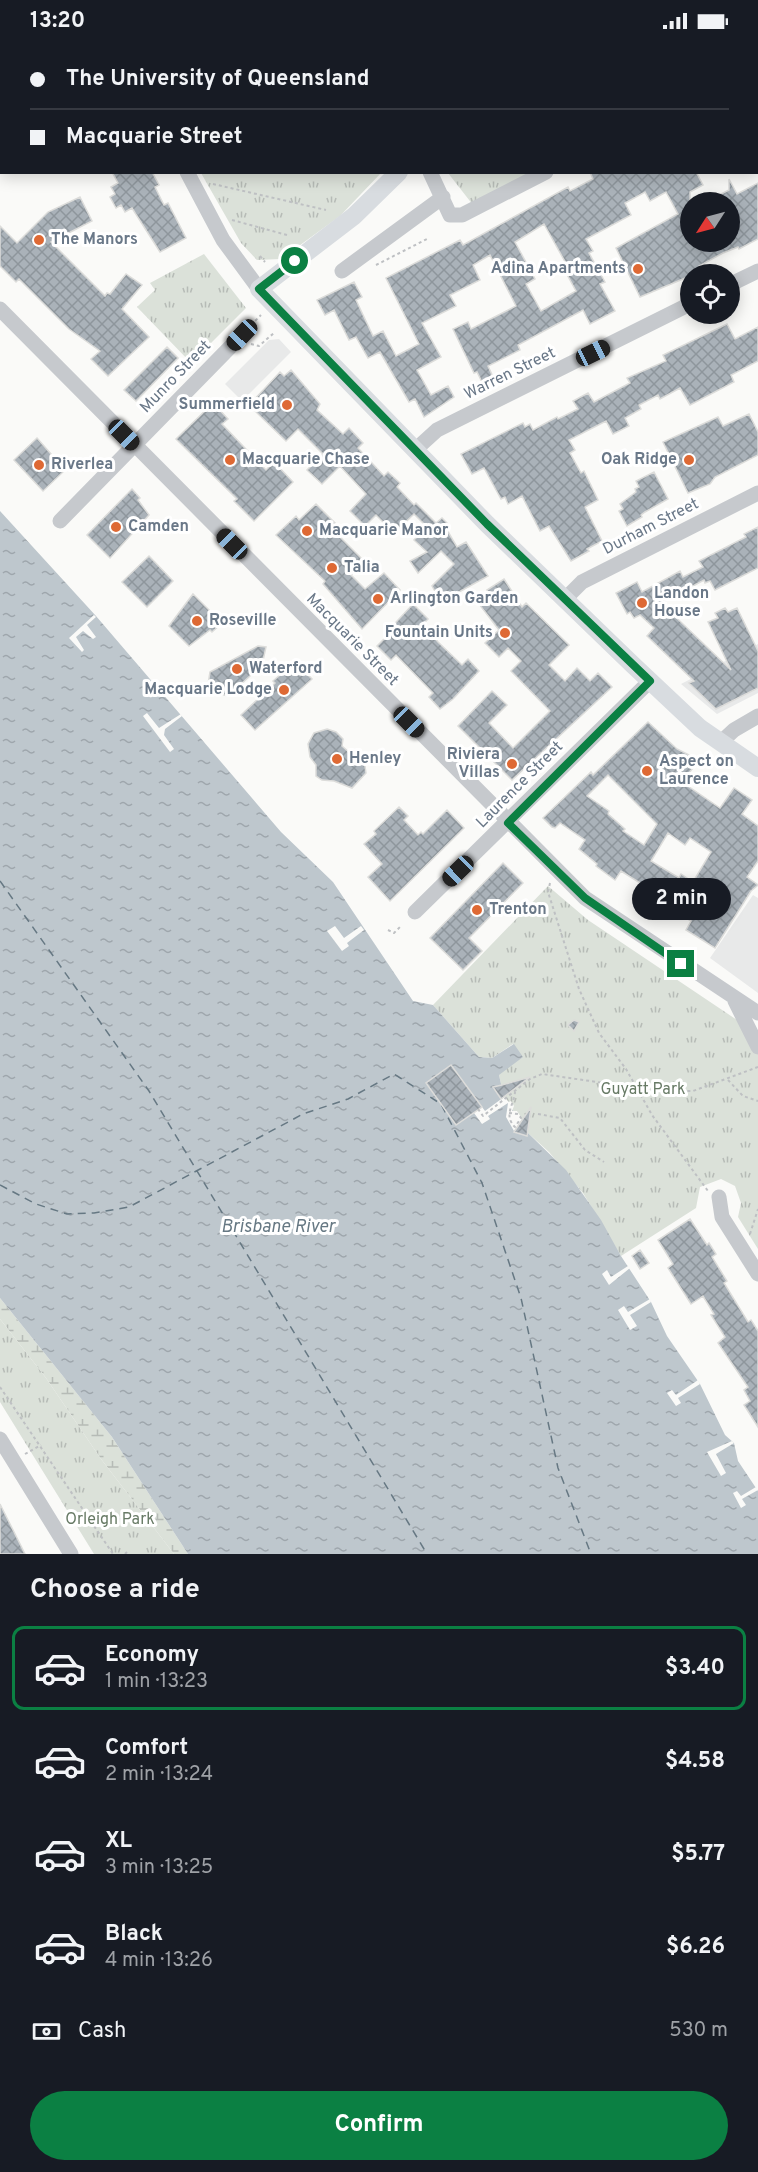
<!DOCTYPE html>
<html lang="en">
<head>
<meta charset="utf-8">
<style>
  :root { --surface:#171b24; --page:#242831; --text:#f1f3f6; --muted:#9ea1a6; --line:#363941; --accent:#0b8043 }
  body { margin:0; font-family:Overpass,sans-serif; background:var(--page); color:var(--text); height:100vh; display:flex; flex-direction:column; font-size:22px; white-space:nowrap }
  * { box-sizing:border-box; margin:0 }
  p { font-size:20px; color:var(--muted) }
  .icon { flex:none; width:33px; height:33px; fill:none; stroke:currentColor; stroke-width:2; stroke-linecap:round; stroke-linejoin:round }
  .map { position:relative; height:1512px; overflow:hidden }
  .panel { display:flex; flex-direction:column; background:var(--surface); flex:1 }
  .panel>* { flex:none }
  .banner { position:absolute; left:0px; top:0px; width:759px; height:132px; box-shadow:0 3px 15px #0003; display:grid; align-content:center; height:132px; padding:0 30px; background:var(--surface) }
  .needle { width:39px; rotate:234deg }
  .controls { position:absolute; left:680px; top:150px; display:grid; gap:12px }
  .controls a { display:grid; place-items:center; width:60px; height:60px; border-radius:50%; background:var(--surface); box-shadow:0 3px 15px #0003; font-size:30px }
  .end { position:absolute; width:27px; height:27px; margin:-14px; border:8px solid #0b8043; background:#fff; box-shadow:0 0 0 3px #fff }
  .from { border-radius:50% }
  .bubble { position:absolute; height:42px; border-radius:21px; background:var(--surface); box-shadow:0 3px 15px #0003; font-size:20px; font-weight:700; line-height:42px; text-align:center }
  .car { position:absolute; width:18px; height:36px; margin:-18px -9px; border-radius:8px; box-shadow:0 0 4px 2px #0007; background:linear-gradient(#222 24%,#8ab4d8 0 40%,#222 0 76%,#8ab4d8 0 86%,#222 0) }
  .banner b { display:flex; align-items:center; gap:21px; height:57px; font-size:22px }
  .banner b+b { border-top:2px solid var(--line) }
  .banner i { width:15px; height:15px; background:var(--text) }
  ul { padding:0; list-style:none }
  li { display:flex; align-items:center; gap:18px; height:84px; margin:0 12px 9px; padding:0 18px; border:3px solid transparent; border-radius:12px }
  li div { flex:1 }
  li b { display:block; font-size:22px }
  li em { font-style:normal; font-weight:700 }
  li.selected { border-color:var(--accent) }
  li>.icon { width:54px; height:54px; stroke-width:1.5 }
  h2 { padding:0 30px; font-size:27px; line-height:72px }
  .pay { display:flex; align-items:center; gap:15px; height:66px; padding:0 30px; font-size:22px }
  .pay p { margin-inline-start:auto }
  .cta { display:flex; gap:12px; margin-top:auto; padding:12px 30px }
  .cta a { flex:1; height:69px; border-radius:36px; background:var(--accent); color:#fff; font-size:24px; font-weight:700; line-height:69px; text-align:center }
  .status { display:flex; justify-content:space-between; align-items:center; height:42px; padding:0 30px; background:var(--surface); direction:ltr }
  .status svg { height:16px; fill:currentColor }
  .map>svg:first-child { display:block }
  .built { fill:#e8e9e9 }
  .wetland { fill:url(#wetland-marsh) }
  .park { fill:url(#park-tufts) }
  .garden { fill:#dbe1d9 }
  .water { fill:url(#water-ripples) }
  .pier { fill:#fafaf8 }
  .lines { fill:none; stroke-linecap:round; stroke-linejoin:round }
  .ferry { stroke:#667883; stroke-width:1.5; stroke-dasharray:8 6; stroke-linecap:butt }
  .building { fill:url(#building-cross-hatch); stroke:#dcdcda; stroke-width:1.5; fill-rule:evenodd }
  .path { stroke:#bec0c3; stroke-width:2; stroke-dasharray:3 3; stroke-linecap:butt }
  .minor { stroke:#c6c9cd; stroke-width:15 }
  .major { stroke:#d8dce0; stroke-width:18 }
  .route { stroke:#0b8043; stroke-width:8 }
  .poi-dot { fill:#de6934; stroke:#fff; stroke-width:2 }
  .labels { text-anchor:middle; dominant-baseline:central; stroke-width:6; stroke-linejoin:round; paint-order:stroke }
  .poi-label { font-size:16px; font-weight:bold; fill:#6a7888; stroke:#fff; text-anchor:start }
  .street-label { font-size:16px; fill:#6a7888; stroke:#fff }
  .park-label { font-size:16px; fill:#677a65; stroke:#fff }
  .water-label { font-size:18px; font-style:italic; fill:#667883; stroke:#fff }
</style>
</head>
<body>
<div class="status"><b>13:20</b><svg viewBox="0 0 49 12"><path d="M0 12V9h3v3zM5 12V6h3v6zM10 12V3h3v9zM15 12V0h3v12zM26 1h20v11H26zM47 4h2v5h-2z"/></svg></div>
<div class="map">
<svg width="758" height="1512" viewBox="0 0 758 1512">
  <defs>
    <pattern id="wetland-marsh" width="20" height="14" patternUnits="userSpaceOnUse" patternTransform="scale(1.5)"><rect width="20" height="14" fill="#dbe1d9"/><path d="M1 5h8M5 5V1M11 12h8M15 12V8" fill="none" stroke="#b6bbb6"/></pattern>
    <pattern id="park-tufts" width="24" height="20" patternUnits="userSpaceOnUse" patternTransform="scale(1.5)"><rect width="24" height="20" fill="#dbe1d9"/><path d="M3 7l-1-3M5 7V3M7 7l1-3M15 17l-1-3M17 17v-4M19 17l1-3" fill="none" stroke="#b6bbb6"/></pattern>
    <pattern id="water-ripples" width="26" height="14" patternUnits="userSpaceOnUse" patternTransform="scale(1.5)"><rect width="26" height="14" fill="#bec7cd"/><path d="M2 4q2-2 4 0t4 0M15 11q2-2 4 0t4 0" fill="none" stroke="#9ea6ac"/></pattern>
    <pattern id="building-cross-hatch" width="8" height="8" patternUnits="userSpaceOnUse" patternTransform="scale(1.5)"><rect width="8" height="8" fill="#aab2b9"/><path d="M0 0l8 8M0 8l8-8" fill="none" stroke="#8e969c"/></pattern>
  </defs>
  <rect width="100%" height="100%" fill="#fafaf8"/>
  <!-- built -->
  <path class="built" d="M279,297L291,310L242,359L225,342L269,298Z
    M758,602V651L717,672L681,642Z
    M753,853L758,856V951L710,916Z"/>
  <!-- wetland -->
  <path class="wetland" d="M0,1256L112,1395L188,1512H174L101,1417L46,1336L0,1277Z"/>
  <!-- park -->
  <path class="park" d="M137,0H488L487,2Z
    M519,0H758V20V2Z
    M201,131H381L340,174L281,217L257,218L241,201Z
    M448,131H539L473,163Z
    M204,212L246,266L191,321L137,265L155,248L150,241Z
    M548,844L588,878L740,980L758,1012V1207L738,1175L741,1161L735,1144L721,1137L700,1145L696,1166L621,1214L583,1151L549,1110L528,1091L504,1055L499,1033L513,1002L492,1016L479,1015L433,963Z
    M0,1277L46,1336L101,1417L174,1512H94L0,1360Z"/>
  <!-- garden -->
  <path class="garden" d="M198,0H431L198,2Z"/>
  <!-- water -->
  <path class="water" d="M0,469L96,574L281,790L333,840L413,959L433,963L479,1015L492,1016L514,1002L523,1015L499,1033L504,1055L528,1091L566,1128L601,1178L621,1214L651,1260L667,1294L700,1342L725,1393L734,1401L738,1419L758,1449V1512H188L112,1395L0,1256Z"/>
  <!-- pier -->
  <path class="pier" d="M94,573L96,575L87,583L96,595L93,597L83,589L76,595L84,608L82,610L69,596Z
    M147,671L159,686L181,672L182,674L165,687L164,693L174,707L170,710L143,674Z
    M335,884L344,896L361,884L364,888L347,901L349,904L342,909L327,889Z
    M451,1023L485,1069L504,1055L509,1060L511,1059L514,1064L512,1069H517L522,1077L514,1089L506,1075L508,1061L488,1074L490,1077L482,1082L474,1071L456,1083L426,1041Z
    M628,1224L630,1226L609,1243L602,1232L607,1228L611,1235Z
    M650,1257L651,1260L630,1273L637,1284L630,1288L618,1268L624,1264L628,1270Z
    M698,1338L700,1342L678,1356L681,1361L676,1364L667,1351L672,1348L676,1353Z
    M732,1399L734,1401L716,1412L726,1431L721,1434L707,1410Z
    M756,1445L758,1448L742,1457L746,1463L741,1466L733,1451L737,1449L741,1454Z"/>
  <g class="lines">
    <!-- ferry -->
    <path class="ferry" d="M0,839L149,1049L427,1512
      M0,1143L36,1162L67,1172L94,1171L129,1165L303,1072L348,1057L394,1032L441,1062L482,1141L521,1256L558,1426L591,1512"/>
  </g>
  <!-- building -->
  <path class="building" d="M112,130H152L159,143L155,145L164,163L168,161L186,196L160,210L132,166L125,170L121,163L116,166L110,155L115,152L111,145L118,141Z
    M590,130H696L703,143L690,150V200H729V160H722L719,153L729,148V137L737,152L758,141V197L739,207L738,205L723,211L699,224L701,228L690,234L640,255L616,206L678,172L666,150L650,159L645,150L625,161L631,173L586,197L593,209L589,211L605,240L600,242L615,269L590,282L583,268L518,303L520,308L488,324L493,335L482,340L477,330L474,331L453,287L468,280L471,287L516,264L490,213L473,223L480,238L450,253L456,264L422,281L441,315L417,328L431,353L448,344L454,355L424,375L415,357L409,360L380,310L368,316L356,295L349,298L334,268L325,273L317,258L354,240L362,255L356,258L373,294L383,289L396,314L419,302L386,236L460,198L463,203L568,145L570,149L593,137ZM544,182L568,225L564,227L576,249L541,269L526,242L535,237L515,200Z
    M80,155L92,179L51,200L105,254L107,251L110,252L126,232L142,243L122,267L149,295L108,334L91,317L100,309L69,287L19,237L16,240L0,224V184L17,201L48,170Z
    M727,282L735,297L758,285V319L731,333L734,340L690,363L680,346L660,357L658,353L639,363L641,367L625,376L629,384L613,392L606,379L569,398L575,408L570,411L581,431L584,429L598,458L585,465L602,499L587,507L589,509L571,519L549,484L540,489L522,454L508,462L505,455L501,457L484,426L472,432L461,412L523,381L525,385L530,382L533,388L557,375L558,377L578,367L573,359L588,351L594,360L630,341L627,336L666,319L663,313Z
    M167,305L178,316L136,359L124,348Z
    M291,328L320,362L317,368L343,392L349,386L363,401L358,406L384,434L388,430L400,441L397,445L414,463L416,461L436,481L442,476L450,484L447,488L457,505L466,500L488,534L441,560L432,544L454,522L441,509L418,531L410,519L427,510L414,498L427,485L414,472L394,491L376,473L365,484L350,469L366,452L340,424L322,442L307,428L323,412L298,387L286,399L255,369L258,366L252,360L280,330L284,334Z
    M213,361L228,377L222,382L266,428L274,420L293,440L254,479L234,459L237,457L176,397Z
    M749,372L758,390V413L715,435L710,442L688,451L663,400L718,375L723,384Z
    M37,396L65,428L43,449L14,418Z
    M654,430L668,457L645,470L641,473L642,475L627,484L619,469L623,467L620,462L636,450L635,447L639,445L636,439Z
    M132,447L140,456L138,458L149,473L110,516L87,493Z
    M316,462L338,484L333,488L365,520L351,533L365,547L384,531L400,548L362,587L323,542L325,539L276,493L296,474L299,478Z
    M758,485V526L715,548L710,539L705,541L704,538L661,561L731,628L708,580L718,576L715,571L725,566L728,570L737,566L758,609V646L716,667L689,641L694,639L647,594L654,586L640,573L634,576L630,570L627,572L616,551L637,540L642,550L680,529L683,535L703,525L699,519L746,495L744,492Z
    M149,514L173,539L147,565L122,540Z
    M504,537L522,565L526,561L569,603L549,623L565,639L577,626L590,639L598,631L612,645L512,738L458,684L492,649L507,663L489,681L513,706L550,669L511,629L521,619L508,606L499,615L485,601L499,588L479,562L491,554L487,548Z
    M193,552L222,581L212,590L210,588L189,604L169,584Z
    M413,562L428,577L423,582L438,600L462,623L468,617L479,629L453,657L440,667L429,655L433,651L396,613L391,618L377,604L386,595L384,593Z
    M258,604L266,605L262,623L228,654L207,649L210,630Z
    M295,620L312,637L255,688L241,673L275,641L273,639Z
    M648,680L677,707L699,718L682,740L720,766L734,746L752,758L742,772L758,784V819L747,835L758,843L751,849L715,906L686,888L691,879L663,861L666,857L621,829L615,838L596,824L597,822L579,807L585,798L560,781L555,786L552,785L543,776L591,730L593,733ZM608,733L657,782L644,803L623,789L625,787L608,772L609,769L587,754ZM668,791L685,803L690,796L711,810L693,840L681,832L679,836L651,819Z
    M327,687L336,690L343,697L342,704L350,711H357L364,718L366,731L352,746L334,739L322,738L316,734V723L310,715L308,702L314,691Z
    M399,765L408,774L404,778L418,793L421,790L423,792L447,768L464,786L390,859L368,835L382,822L364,802L376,792L374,789Z
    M503,821L523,841L469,896L482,909L463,928L430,896Z
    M574,978L579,980L574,989L568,983Z
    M451,1023L482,1065L456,1083L426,1041Z
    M530,1035L501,1057L493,1045L502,1043Z
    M531,1065L527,1094L514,1090Z
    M690,1177L707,1203L709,1201L716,1212L712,1215L727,1239L724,1241L748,1280L751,1278L758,1289V1385L744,1363L750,1359L744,1348L748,1345L718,1301L725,1295L711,1273L714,1272L703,1254L691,1262L668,1226L673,1222L658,1198Z
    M640,1208L649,1221L640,1227L632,1214Z
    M0,1462L25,1512H0Z"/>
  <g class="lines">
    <!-- path -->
    <path class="path" d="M213,142L326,168
      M232,178L287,193
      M260,214L265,220
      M376,223L427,197
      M251,283L261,273
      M251,302L259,304L275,290
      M503,752H515
      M550,841L548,850L579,947L599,991L626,1027L652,1073L708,1149
      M388,888L394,891L400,885
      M728,1038L743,1054L758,1059
      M478,1067L483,1074L530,1037L542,1032L659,1049H693L758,1025
      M509,1071L518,1072L521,1076L515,1085C503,1073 514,1063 515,1050
      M538,1072L560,1076L585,1108L604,1120
      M750,1192L758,1167
      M0,1345L113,1512
      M25,1412L41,1403
      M125,1512L127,1510"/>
    <!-- minor -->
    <path class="minor" d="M122,0L123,2
      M758,26V25
      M187,130L223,198L259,247
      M430,130L450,173H462L546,130
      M342,229L443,155
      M729,243L758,229
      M0,267L585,856L758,971
      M415,408L437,388L690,262
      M60,479L242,293
      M565,557L582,540L758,451
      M720,701L734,688L758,674
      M415,870L650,639
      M735,959L758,1005
      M719,1155L722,1175L758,1232
      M0,1397L71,1512"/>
    <!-- major -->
    <path class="major" d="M507,2L508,0
      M399,130L354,174L259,247L487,482L633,623L700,686L758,726"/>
  </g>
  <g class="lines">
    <!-- route -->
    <path class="route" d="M295,219L259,247L487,482L650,639L508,781L585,856L681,922"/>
  </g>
  <!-- markers -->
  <g class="poi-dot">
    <circle cx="39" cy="198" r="6"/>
    <circle cx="638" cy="227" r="6"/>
    <circle cx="287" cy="363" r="6"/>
    <circle cx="230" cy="418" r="6"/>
    <circle cx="689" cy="418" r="6"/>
    <circle cx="39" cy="423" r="6"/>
    <circle cx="116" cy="485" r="6"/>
    <circle cx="307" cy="489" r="6"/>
    <circle cx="332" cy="526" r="6"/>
    <circle cx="378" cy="557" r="6"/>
    <circle cx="642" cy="561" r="6"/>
    <circle cx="197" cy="579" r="6"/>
    <circle cx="505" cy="591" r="6"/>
    <circle cx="237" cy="627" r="6"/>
    <circle cx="284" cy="648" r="6"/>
    <circle cx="337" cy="717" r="6"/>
    <circle cx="512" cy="722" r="6"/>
    <circle cx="647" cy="729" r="6"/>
    <circle cx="477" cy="868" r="6"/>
  </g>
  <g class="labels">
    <!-- poi labels -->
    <g class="poi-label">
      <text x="51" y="198">The Manors</text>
      <text x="626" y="227" text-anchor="end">Adina Apartments</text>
      <text x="275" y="363" text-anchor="end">Summerfield</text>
      <text x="242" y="418">Macquarie Chase</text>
      <text x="677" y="418" text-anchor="end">Oak Ridge</text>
      <text x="51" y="423">Riverlea</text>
      <text x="128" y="485">Camden</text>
      <text x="319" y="489">Macquarie Manor</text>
      <text x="344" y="526">Talia</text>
      <text x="654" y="552">Landon<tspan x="654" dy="18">House</tspan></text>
      <text x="390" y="557">Arlington Garden</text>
      <text x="209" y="579">Roseville</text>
      <text x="493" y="591" text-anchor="end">Fountain Units</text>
      <text x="249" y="627">Waterford</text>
      <text x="272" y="648" text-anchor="end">Macquarie Lodge</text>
      <text x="500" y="713" text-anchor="end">Riviera<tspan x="500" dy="18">Villas</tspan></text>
      <text x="349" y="717">Henley</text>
      <text x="659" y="720">Aspect on<tspan x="659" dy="18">Laurence</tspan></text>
      <text x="489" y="868">Trenton</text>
    </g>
    <!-- street labels -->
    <g class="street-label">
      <text transform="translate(510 332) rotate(-26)">Warren Street</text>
      <text transform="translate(176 335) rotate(-46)">Munro Street</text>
      <text transform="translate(651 485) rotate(-27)">Durham Street</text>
      <text transform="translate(352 598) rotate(45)">Macquarie Street</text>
      <text transform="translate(520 743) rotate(-45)">Laurence Street</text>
    </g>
    <!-- park labels -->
    <g class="park-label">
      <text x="643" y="1048">Guyatt Park</text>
      <text x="110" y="1478">Orleigh Park</text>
    </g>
    <!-- water labels -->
    <g class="water-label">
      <text x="278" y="1185">Brisbane River</text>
    </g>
  </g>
</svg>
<div class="controls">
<a><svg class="needle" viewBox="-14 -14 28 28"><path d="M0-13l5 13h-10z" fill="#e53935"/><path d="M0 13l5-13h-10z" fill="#9ea1a6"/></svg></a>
<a><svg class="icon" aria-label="locate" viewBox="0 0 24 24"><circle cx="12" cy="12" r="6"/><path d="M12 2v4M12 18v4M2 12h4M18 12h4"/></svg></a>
</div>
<i class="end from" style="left:295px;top:219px"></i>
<i class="end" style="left:681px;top:922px"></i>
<div class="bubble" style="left:632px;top:836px;width:99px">2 min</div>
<i class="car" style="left:242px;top:293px;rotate:224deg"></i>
<i class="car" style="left:593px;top:311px;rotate:64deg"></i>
<i class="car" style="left:124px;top:393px;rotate:135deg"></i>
<i class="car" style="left:232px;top:502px;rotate:315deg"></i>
<i class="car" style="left:409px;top:680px;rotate:135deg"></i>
<i class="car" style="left:458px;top:829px;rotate:226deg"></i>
<div class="banner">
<b><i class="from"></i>The University of Queensland</b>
<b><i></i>Macquarie Street</b>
</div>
</div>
<section class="panel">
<h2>Choose a ride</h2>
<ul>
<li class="selected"><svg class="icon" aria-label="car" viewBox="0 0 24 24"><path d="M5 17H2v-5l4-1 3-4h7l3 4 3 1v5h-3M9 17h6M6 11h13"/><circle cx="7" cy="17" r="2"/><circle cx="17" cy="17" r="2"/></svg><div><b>Economy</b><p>1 min · 13:23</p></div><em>$3.40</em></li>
<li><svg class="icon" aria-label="car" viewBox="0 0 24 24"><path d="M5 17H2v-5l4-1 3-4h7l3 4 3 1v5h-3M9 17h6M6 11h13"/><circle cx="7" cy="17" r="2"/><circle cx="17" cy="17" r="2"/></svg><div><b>Comfort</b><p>2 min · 13:24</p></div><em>$4.58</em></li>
<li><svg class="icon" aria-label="car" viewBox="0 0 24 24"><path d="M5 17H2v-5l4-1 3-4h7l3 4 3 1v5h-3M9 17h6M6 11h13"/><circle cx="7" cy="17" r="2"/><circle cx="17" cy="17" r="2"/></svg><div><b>XL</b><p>3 min · 13:25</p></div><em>$5.77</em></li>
<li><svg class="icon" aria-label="car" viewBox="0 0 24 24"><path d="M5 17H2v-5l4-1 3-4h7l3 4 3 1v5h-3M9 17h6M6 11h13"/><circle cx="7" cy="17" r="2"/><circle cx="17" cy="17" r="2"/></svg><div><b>Black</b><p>4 min · 13:26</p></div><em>$6.26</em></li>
</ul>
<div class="pay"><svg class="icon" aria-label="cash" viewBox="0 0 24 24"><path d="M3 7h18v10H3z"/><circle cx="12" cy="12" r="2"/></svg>Cash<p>530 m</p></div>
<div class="cta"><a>Confirm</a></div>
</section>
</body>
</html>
